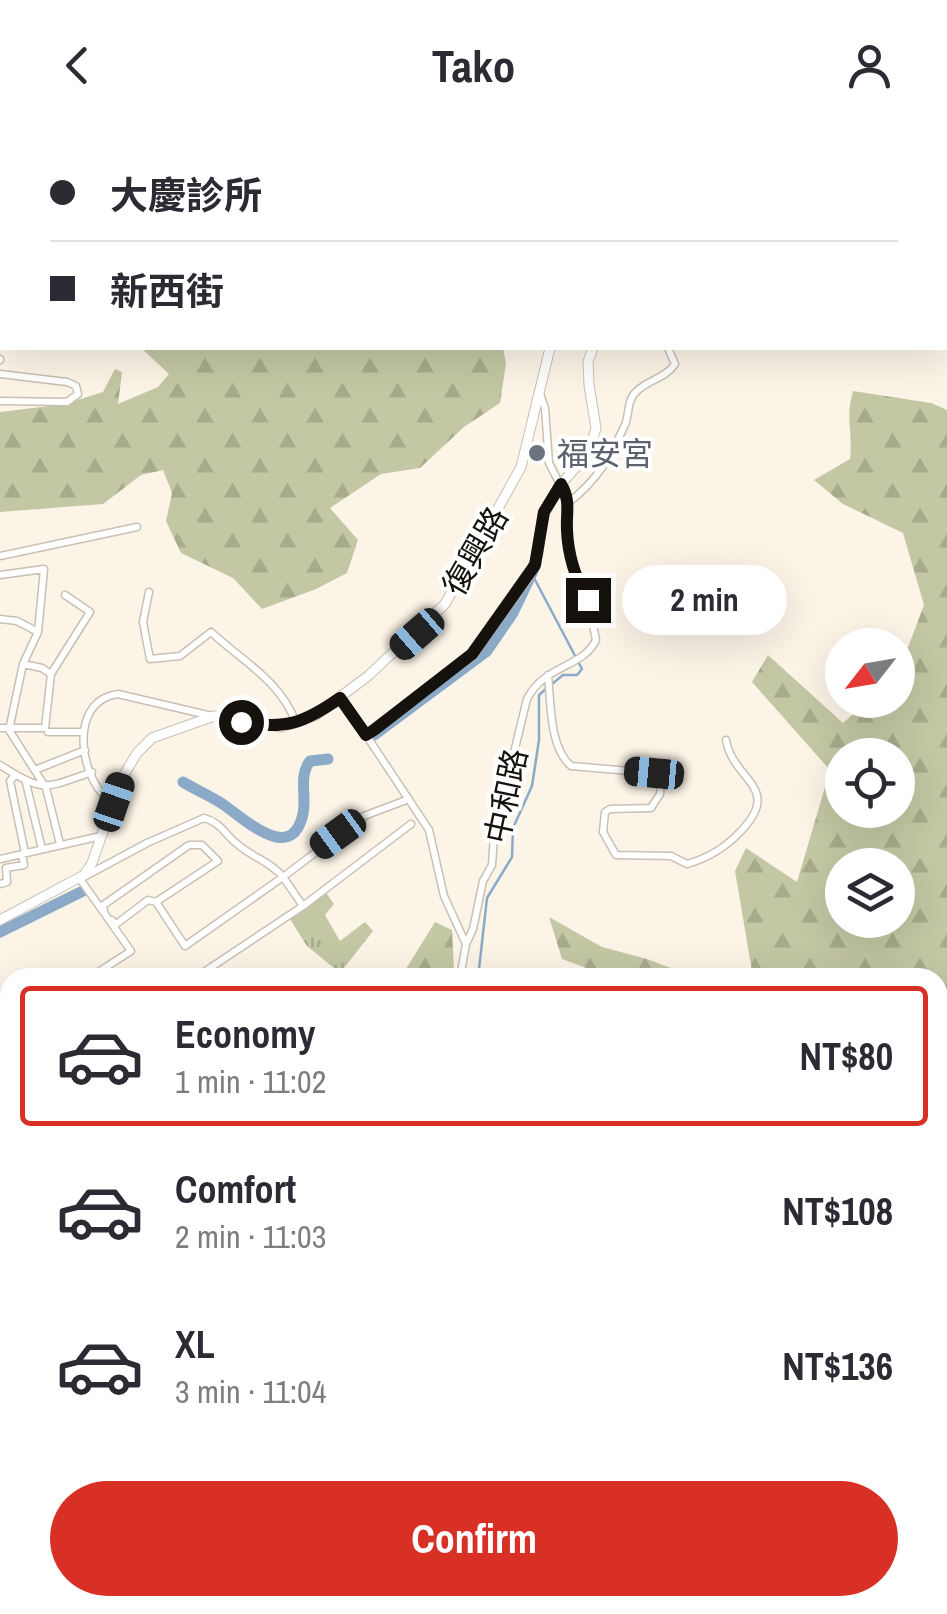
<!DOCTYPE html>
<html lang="en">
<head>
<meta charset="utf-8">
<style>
  :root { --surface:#fff; --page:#f7f7f7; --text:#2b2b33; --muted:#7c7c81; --line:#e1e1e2; --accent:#d93025 }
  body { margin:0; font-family:"Archivo Narrow","Noto Sans TC",sans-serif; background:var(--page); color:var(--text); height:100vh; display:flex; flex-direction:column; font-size:38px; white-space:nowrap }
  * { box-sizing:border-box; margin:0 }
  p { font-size:32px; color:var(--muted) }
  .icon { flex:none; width:55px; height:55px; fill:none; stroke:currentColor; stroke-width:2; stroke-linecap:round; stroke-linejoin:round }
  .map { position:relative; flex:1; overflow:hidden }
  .sheet { position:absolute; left:0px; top:838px; width:948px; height:648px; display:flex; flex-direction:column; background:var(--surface); border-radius:30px 30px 0 0; box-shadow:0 10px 40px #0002 }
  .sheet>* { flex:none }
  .hud { position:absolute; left:0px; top:0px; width:948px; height:220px; box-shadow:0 10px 40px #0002; display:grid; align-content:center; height:220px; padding:0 50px; background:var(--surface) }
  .needle { width:65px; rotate:239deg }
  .fabs { position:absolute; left:825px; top:498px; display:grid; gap:20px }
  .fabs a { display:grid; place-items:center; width:90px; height:90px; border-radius:50%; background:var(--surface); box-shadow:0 10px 40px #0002; font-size:50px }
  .end { position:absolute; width:45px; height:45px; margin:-22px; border:12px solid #15120e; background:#fff; box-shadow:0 0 0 5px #fff }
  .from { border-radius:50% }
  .bubble { position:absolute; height:70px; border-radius:35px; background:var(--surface); box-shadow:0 10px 40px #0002; font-size:32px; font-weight:700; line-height:70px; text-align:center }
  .car { position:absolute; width:30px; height:60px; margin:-30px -15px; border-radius:12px; box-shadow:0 0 8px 2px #0007; background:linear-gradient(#222 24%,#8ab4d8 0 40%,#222 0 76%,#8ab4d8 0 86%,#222 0) }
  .hud b { display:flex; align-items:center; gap:35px; height:95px; font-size:38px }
  .hud b+b { border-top:2px solid var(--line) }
  .hud i { width:25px; height:25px; background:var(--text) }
  ul { padding:18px 0 0; list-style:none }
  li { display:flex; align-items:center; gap:30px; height:140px; margin:0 20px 15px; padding:0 30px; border:5px solid transparent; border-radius:10px }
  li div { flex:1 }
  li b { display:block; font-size:38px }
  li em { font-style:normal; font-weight:700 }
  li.on { border-color:var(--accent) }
  li>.icon { width:90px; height:90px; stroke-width:1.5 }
  .primary-button { display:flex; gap:20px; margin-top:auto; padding:20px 50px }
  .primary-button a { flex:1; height:115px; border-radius:60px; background:var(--accent); color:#fff; font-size:40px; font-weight:700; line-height:115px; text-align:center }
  header { display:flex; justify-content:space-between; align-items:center; height:130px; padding:0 50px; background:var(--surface); font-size:45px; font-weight:700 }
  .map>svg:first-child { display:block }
  .forest { fill:url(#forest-firs); fill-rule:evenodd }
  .park { fill:url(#park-tufts) }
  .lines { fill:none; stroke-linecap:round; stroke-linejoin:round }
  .stream { stroke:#8aaac7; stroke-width:2.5 }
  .river { stroke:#8aaac7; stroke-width:11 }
  .primary-tunnel { stroke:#d9d2c6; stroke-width:10; stroke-dasharray:10 5; stroke-linecap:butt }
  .street-casing { stroke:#c8c0b4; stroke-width:9 }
  .secondary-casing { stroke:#c8c0b4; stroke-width:11 }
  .primary-casing { stroke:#c8c0b4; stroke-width:12 }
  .street { stroke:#fff; stroke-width:6 }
  .secondary { stroke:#fff; stroke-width:9 }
  .primary { stroke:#fff; stroke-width:10 }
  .route { stroke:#15120e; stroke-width:12 }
  .worship-dot { fill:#6b7280; stroke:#fff; stroke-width:4 }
  .labels { text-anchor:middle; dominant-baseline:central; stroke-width:8; stroke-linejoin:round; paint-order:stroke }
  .worship-label { font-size:32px; fill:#5b616d; stroke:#fff; text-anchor:start }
  .street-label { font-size:32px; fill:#15120e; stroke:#fff }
</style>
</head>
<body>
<header><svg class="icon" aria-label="back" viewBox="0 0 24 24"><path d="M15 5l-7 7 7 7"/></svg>Tako<svg class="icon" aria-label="person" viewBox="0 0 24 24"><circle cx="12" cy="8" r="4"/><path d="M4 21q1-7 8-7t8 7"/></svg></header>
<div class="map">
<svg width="947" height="1484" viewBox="0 0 947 1484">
  <defs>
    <pattern id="forest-firs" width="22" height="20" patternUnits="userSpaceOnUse" patternTransform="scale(2.5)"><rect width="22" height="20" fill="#c4c7a4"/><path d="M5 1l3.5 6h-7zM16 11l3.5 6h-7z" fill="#a8aa8c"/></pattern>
    <pattern id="park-tufts" width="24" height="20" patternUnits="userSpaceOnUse" patternTransform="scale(2.5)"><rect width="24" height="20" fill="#c4c7a4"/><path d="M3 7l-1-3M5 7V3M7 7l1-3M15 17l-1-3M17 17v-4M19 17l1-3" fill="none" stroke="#a8aa8c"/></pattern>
  </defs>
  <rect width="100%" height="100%" fill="#fcf4e7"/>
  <!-- forest -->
  <path class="forest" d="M97,0H372L93,2Z
    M141,218H503L506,233L500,273L464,297L420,338L381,344L330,378L358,410L347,443L316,459L262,479L233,448L181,423L166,391L172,363L163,340L141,345L103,374L0,382V282L65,274L103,262L115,239L122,242L118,274L158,257L169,244Z
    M853,261L931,273L947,280V1234L938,1239V848L749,847H753L735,741L746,718L797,752L830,640L752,552L768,525L843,593L869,570H898V544L924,475L903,403L843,374L814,350L850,329C853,301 845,289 853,261ZM842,625H898V680H842ZM842,735H898V790H842Z
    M549,787L602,817L647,829L695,847H602L600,843L562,829Z
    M435,792L452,800L454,840L449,847H401Z
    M0,994H10V1402L5,1460L10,1461V1475H237L223,1484H0Z
    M938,1271L947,1284V1484H352L353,1475H938Z"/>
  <!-- park -->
  <path class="park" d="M324,760L334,774L325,785L340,811L365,792L373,801L340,843L307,816L288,786Z"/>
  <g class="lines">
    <!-- stream -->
    <path class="stream" d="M533,446L582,539L577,545H563L552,554
      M478,848L487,768L512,727L513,698L532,656L539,610V565L546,559
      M276,1484L282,1475"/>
    <!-- river -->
    <path class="river" d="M374,605L487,521L513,483L534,439
      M183,652C196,660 211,666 224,675C244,689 292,735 303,684C307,665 298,647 310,631L328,629
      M0,802L83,761"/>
    <!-- primary-tunnel -->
    <path class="primary-tunnel" d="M938,1074L947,1078
      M938,1107L947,1110"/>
    <defs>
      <path id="street" d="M0,230V229
        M0,244L67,252L76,256L78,264L67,272L0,271
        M569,372C597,351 610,327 624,297C630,286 626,270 637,261C648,250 666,248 675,234L668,218
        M0,426L137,397
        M0,445L44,439L38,502
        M149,462L143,492L150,529L180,526L211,502C243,532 280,550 296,593
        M0,489L17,491L38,502L23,534L9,600
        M23,534L42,538L51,544
        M548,545C551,573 549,617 571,636L654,643L661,651L660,664L651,678L610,679L605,682L603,702L616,725L671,726L687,734C709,728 725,718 741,701C783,657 733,651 726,610
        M0,598H45L51,544L90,482L65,465
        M9,600L46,658L60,714
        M48,602H82
        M366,605L429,700L444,766L466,814L460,848
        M0,635C45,663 43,659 92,642
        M35,640L85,620
        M15,645L10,651L25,723
        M26,653L42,719
        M113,672C81,656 65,571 118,564L212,586
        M0,729L101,706
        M0,754L7,752L6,738L24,735L22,725
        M104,780L102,776L189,715H202L218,731L156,772L185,816L283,747L303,776
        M112,790L115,795L148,770L156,772
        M466,814L473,799L483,751L492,735L494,705L527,569C545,534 583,538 596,510L588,469L574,444L567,400L569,372L549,333L545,278L540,264
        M89,848L131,821L80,749L147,713L204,688C220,692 224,703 236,713C251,727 270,731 283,747L364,686L409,669
        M195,848L303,776L411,694
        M0,906L10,897
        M245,1483L248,1475
        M332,1484L333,1475"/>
      <path id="secondary" d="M613,2V0
        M631,2V0
        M341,568L366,605L472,525L529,446L538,424L543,383L561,354L588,324L596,298L589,255L588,232L593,218
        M0,790L84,745L92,733L121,650L137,623L152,608L214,586L281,597L316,585L368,546L445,474L521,337L550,218"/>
      <path id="primary" d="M0,1000H10
        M0,1010L10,1009
        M0,1037L10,1036
        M0,1046L10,1045"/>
    </defs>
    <!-- street casing -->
    <use href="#street" class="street-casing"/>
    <!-- secondary casing -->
    <use href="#secondary" class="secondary-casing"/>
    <!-- primary casing -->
    <use href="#primary" class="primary-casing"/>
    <!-- street -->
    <use href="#street" class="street"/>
    <!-- secondary -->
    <use href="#secondary" class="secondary"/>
    <!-- primary -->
    <use href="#primary" class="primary"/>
  </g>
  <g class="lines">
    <!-- route -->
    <path class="route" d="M241,592C286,600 304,593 340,568L366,605L374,600L472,524L535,435L544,382L561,354C571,371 566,382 567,400C568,426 575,448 588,470"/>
  </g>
  <!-- markers -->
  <circle class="worship-dot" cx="537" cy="323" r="10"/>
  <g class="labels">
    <!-- worship labels -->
    <g class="worship-label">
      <text x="557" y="323">福安宮</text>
    </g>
    <!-- street labels -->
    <g class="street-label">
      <text transform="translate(475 421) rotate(-60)">復興路</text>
      <text transform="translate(506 666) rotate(-78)">中和路</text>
    </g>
  </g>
</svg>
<div class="fabs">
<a><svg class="needle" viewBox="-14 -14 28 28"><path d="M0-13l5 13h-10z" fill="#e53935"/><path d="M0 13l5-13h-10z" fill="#7c7c81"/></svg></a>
<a><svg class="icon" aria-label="locate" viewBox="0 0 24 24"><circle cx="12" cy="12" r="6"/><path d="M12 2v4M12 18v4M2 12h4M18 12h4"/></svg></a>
<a><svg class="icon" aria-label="layers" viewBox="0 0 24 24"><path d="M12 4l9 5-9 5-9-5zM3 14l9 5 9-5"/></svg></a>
</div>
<i class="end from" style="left:241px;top:592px"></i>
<i class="end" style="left:588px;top:470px"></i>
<div class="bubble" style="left:622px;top:435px;width:165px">2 min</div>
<i class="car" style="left:417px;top:504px;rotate:229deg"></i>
<i class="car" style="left:654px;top:643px;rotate:275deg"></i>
<i class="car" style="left:114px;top:672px;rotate:19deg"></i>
<i class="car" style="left:338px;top:704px;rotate:234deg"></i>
<div class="hud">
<b><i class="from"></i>大慶診所</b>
<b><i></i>新西街</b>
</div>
<section class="sheet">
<ul>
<li class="on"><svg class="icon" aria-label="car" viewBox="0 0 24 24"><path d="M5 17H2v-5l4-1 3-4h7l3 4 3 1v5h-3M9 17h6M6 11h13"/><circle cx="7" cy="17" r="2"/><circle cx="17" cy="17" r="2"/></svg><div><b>Economy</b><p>1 min · 11:02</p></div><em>NT$80</em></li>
<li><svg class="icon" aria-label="car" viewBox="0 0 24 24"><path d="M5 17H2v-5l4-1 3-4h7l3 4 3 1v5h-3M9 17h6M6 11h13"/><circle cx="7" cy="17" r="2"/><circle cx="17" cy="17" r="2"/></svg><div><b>Comfort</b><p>2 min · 11:03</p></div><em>NT$108</em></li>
<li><svg class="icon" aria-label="car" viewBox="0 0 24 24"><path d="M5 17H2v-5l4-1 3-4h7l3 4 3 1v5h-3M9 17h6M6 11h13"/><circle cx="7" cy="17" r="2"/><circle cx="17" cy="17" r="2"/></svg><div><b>XL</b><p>3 min · 11:04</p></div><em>NT$136</em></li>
</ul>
<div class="primary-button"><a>Confirm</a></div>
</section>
</div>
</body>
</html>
